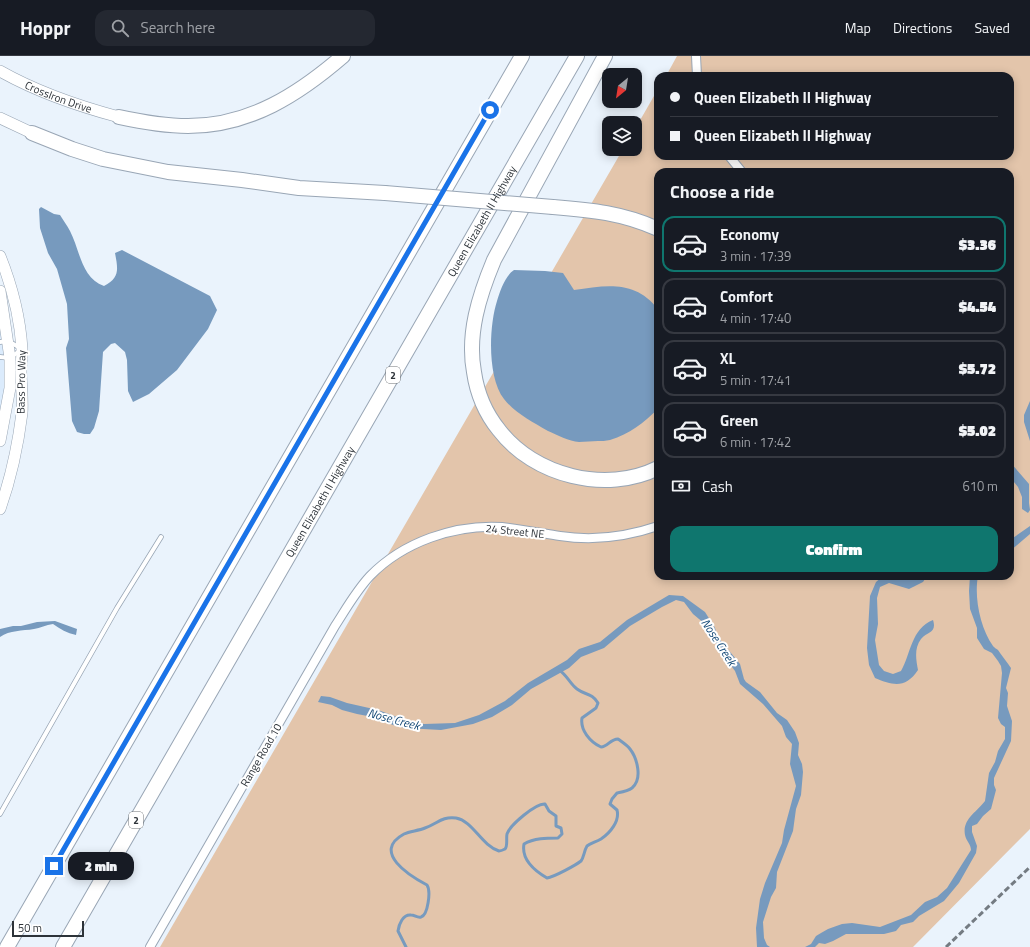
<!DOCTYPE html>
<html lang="en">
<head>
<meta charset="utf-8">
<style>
  :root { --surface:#171b24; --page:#242831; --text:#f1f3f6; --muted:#9ea1a6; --line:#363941; --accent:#0f766e }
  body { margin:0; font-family:"Titillium Web",sans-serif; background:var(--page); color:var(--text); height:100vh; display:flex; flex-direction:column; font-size:15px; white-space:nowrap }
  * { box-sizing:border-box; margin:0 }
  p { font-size:13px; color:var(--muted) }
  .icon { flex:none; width:22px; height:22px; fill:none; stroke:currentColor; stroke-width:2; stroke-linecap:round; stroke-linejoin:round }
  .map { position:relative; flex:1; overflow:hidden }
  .sheet { position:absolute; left:654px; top:112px; width:360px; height:412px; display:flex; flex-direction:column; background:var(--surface); border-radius:12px; box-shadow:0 2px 10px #0003 }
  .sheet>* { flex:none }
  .guide { position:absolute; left:654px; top:16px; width:360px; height:88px; border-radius:12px; box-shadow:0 2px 10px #0003; display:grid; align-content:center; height:88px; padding:0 16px; background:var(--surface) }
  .needle { width:26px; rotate:210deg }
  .tools { position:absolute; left:602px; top:12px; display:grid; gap:8px }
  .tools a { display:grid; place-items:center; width:40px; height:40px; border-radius:8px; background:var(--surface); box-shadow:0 2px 10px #0003; font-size:20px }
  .scale { position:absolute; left:12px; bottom:10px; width:72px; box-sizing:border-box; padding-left:4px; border:2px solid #2d3339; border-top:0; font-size:11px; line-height:14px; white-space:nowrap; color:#2d3339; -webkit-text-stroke:3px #fff; paint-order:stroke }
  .end { position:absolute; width:18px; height:18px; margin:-9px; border:5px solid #1a73e8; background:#fff; box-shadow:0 0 0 2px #fff }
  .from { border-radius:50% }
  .bubble { position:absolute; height:28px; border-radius:12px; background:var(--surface); box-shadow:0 2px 10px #0003; font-size:13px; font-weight:800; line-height:28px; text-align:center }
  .guide b { display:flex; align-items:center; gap:14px; height:38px; font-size:15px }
  .guide b+b { border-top:1px solid var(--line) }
  .guide i { width:10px; height:10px; background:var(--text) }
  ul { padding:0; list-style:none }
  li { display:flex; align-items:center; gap:12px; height:56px; margin:0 8px 6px; padding:0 8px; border:2px solid var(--line); border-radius:12px }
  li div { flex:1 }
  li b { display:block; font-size:15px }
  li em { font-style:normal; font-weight:800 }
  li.current { border-color:var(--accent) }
  li>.icon { width:36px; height:36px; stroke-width:1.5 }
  h2 { padding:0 16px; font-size:18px; line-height:48px }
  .pay { display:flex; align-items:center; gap:10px; height:44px; padding:0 16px; font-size:15px }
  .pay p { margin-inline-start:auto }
  .cta { display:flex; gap:8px; margin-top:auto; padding:8px 16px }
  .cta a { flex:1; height:46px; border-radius:12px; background:var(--accent); color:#fff; font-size:16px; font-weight:800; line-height:46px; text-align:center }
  header { display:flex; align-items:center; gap:24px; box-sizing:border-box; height:56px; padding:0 20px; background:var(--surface); border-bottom:1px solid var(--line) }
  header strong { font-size:19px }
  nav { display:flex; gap:22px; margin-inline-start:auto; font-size:14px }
  .search { width:280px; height:36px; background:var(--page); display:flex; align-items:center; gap:10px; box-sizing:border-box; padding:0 14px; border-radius:12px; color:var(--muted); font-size:15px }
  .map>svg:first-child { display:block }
  .built { fill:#dbebfc }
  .green { fill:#e3c5ab; fill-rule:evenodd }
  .water { fill:#779abe }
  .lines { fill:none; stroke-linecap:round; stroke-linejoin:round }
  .stream { stroke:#779abe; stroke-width:3 }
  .lane-casing { stroke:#99a6b5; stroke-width:5.5 }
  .street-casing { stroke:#99a6b5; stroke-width:10 }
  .secondary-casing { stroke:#99a6b5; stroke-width:12 }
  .highway-casing { stroke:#99a6b5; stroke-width:16 }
  .lane { stroke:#fff; stroke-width:4 }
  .street { stroke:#fff; stroke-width:8 }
  .secondary { stroke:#fff; stroke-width:11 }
  .highway { stroke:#fff; stroke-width:14 }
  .rail { stroke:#747b82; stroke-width:3; stroke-dasharray:6 3; stroke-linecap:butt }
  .highway-bridge-casing { stroke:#99a6b5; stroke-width:16; stroke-linecap:butt }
  .highway-bridge { stroke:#fff; stroke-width:14 }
  .route { stroke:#1a73e8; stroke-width:5 }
  .labels { text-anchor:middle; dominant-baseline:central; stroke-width:4; stroke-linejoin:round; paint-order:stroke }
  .shield { fill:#fff; stroke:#6c7074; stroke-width:1 }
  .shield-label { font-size:10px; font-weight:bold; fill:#2d3339 }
  .street-label { font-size:11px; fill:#2d3339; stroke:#fff }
  .water-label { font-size:12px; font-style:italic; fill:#104674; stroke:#fff }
</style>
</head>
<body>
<header>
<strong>Hoppr</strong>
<div class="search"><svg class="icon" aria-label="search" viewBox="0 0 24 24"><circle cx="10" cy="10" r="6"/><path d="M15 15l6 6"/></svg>Search here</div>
<nav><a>Map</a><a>Directions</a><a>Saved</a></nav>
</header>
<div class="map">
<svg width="1030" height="891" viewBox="0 0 1030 891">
  <rect width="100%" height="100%" fill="#eaf3fc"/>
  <!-- built -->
  <path class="built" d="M0,246L7,322L0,359Z"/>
  <!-- green -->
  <path class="green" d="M677,0H1030V773L913,891H160L623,93H635V73L658,33V100H1010V20H666ZM658,116H1010V520H658Z"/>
  <!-- water -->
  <path class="water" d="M41,151L54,158L60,159C63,164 67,169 70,175C80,194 81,222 104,230C120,222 118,213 115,197L122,194L210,240L217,254L208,273L177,314L149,338L133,346L128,335L127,304L125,296L115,287L111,288L103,296L99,355L94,372L90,378H84L77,376L72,365L66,292L69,283L67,248L57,213L48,197L40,172L39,153Z
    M514,214L545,215L563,217L574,234C607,229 635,224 658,253V353C643,367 630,378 610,384C606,385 601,385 598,385C592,385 585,386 579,386C569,385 557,379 548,375C532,366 515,357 504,343C487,321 489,270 497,245C500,235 505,220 514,214Z
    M1030,345V385L1024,366V359Z
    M1010,406L1029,428V447L1030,454L1028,457L1022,453V441L1018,431L1010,421Z
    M1030,470V478L1010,495V484Z
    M883,520H927L923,526L909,533L889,527L880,531L877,542L878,568L875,584L879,609L884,615L893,618L901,615C911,597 911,573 933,564C937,577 928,575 921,583C914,592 916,604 918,614C906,632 894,630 875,622L869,609L867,592L870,540L876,526Z
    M970,520H978C974,541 980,572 993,590C995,592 995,592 998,594C1000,597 1009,609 1011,612L1006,632L1008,637L1007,650L1012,665L1011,685L994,722V729L996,734L991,753L983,760L977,768L972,770V776L977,790L976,797L959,827L944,845L919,860L913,866L901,869L896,875L884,878H846L833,885L825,888L819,887L815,891H805L811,888L816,880L821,877L828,873L842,868L852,867L880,871L911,859L925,846L937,841L947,832L971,794C971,788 966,785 965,779C962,763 977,756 985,745L989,717L995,706L998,695L1005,683V671L1001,668L998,662L1002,617L1001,610L998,605L992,597L984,593L977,582V572L970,553L969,535Z
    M669,539L683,540L705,556L715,572L717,580L740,608L744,623L746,626L760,636L777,657L787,664L795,676L799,687L798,699L802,708L803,716L801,739L796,753L793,775L777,816L776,832L771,841L763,866L764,882L767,889L770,891H757L756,872L760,843L765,827L782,787L784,774L796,730L790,708L792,688L786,681L782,670L763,648L740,628L735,615L724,600L705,568L693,558L684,546L676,544L662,551L635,567L630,570L604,592L581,601L569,612L531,633L512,649L492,661L473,668L441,674L405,672L393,669L378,662L357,658L342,654L332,649L318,646L321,640L330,641L347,647L378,654L400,662L424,668L455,667L479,659L505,645L528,627L567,604L579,593L600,586L627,564Z
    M55,565L77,573L76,579C67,577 60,573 53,568C46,569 40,572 34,573C22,575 10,574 0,581V573L13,570H21L37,566Z"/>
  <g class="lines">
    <!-- stream -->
    <path class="stream" d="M406,891L398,875C399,868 403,858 411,859C415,859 417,862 421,861C428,859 431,835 427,829C410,820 371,796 404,778C410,775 418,775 425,772C437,768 442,760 456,762C473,765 481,789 499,795C500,795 503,794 505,793C508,790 506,782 507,778C510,769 536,747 545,748L549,755L556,760V770L561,772L562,778L558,782C547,782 534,782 524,788C521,804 535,815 547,822C554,821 576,809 581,805C584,801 584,795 587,790C591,787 596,786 601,783C610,777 620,765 617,754L610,748L612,743L617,737C622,736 628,735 632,732C643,723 637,702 630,693C627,689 622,686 618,683C610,683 608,691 601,691C590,686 580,674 582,662L596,652L598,647C592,637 585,639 577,633C570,628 567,619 559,614"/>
    <defs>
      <path id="lane" d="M0,286L8,285L22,293L10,302L0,301
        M0,758L117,552L161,481"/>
      <path id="street" d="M696,0L697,20
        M729,100L742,116
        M150,891L335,570C346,553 356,535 370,520C403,486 455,468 502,471C522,473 541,477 560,480C593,485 626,481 658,470"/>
      <g id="secondary">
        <path id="s1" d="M0,15C37,36 78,50 119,61"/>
        <path d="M0,62L32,77"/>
        <path d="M0,200C12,230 20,261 22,293C22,300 21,307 21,314C21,329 23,343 22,357C18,389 11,422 0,453"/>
        <path d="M0,235L10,302V332L0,385"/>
      </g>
      <g id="highway">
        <path d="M605,0L494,204C479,240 467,278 474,316C477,337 486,358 499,374C534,420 606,438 658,412"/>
        <path d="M119,61C142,66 165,70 188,70C250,70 299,38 343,0"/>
        <path d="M32,77L72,93L103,103L168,116L242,124L299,132L385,137"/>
        <path d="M553,151C591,154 623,157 658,173"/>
        <path d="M7,891L522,0"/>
        <path id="s2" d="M63,891L577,0"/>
      </g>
    </defs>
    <!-- lane casing -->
    <use href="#lane" class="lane-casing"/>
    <!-- street casing -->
    <use href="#street" class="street-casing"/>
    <!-- secondary casing -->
    <use href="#secondary" class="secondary-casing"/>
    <!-- highway casing -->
    <use href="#highway" class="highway-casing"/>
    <!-- lane -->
    <use href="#lane" class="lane"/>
    <!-- street -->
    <use href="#street" class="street"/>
    <!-- secondary -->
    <use href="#secondary" class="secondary"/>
    <!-- highway -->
    <use href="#highway" class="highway"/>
    <!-- rail -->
    <path class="rail" d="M946,891L1030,811"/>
    <defs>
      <path id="highway-bridge" d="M385,137L553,151"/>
    </defs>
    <!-- highway-bridge casing -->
    <use href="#highway-bridge" class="highway-bridge-casing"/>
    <!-- highway-bridge -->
    <use href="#highway-bridge" class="highway-bridge"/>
  </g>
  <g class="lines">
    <!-- route -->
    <path class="route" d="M54,810L490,54"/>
  </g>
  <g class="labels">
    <!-- shield labels -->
    <g class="shield">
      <rect x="386" y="311" width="14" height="16" rx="3"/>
      <rect x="129" y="756" width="14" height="16" rx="3"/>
    </g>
    <g class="shield-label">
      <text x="393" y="319">2</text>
      <text x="136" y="764">2</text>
    </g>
    <!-- street labels -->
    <g class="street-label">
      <text stroke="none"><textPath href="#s1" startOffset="64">CrossIron Drive</textPath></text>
      <text stroke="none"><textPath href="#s2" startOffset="838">Queen Elizabeth II Highway</textPath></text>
      <text transform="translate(21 326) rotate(-89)">Bass Pro Way</text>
      <text stroke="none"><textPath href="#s2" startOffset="514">Queen Elizabeth II Highway</textPath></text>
      <text transform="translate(515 475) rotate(6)">24 Street NE</text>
      <text transform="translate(261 699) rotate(-60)">Range Road 10</text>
    </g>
    <!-- water labels -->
    <g class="water-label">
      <text transform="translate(719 586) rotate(57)">Nose Creek</text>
      <text transform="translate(394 663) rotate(15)">Nose Creek</text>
    </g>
  </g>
</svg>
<div class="tools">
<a><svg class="needle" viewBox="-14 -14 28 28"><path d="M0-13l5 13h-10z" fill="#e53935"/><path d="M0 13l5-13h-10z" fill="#9ea1a6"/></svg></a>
<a><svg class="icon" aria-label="layers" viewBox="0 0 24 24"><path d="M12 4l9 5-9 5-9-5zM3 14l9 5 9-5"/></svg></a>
</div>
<div class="scale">50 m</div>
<i class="end from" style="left:490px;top:54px"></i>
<i class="end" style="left:54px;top:810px"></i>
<div class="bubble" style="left:68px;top:796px;width:66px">2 min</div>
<div class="guide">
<b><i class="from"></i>Queen Elizabeth II Highway</b>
<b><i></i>Queen Elizabeth II Highway</b>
</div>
<section class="sheet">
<h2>Choose a ride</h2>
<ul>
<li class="current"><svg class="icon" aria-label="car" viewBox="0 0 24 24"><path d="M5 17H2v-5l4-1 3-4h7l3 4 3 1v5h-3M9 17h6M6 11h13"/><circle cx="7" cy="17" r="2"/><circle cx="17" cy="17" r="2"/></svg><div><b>Economy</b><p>3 min · 17:39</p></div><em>$3.36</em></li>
<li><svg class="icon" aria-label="car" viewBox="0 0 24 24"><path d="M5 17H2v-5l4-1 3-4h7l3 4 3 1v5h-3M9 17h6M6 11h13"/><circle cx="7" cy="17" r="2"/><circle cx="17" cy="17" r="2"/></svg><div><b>Comfort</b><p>4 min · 17:40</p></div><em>$4.54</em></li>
<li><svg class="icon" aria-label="car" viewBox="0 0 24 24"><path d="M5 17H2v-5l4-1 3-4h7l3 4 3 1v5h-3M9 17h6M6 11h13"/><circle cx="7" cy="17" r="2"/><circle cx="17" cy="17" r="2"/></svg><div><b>XL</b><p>5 min · 17:41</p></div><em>$5.72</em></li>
<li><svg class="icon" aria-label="car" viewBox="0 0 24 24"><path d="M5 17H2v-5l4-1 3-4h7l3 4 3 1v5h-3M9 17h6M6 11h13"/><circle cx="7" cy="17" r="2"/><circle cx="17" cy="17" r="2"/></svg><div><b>Green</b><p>6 min · 17:42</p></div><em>$5.02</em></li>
</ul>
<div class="pay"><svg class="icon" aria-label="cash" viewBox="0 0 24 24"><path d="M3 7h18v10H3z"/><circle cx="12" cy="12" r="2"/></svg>Cash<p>610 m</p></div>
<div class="cta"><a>Confirm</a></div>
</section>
</div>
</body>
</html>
